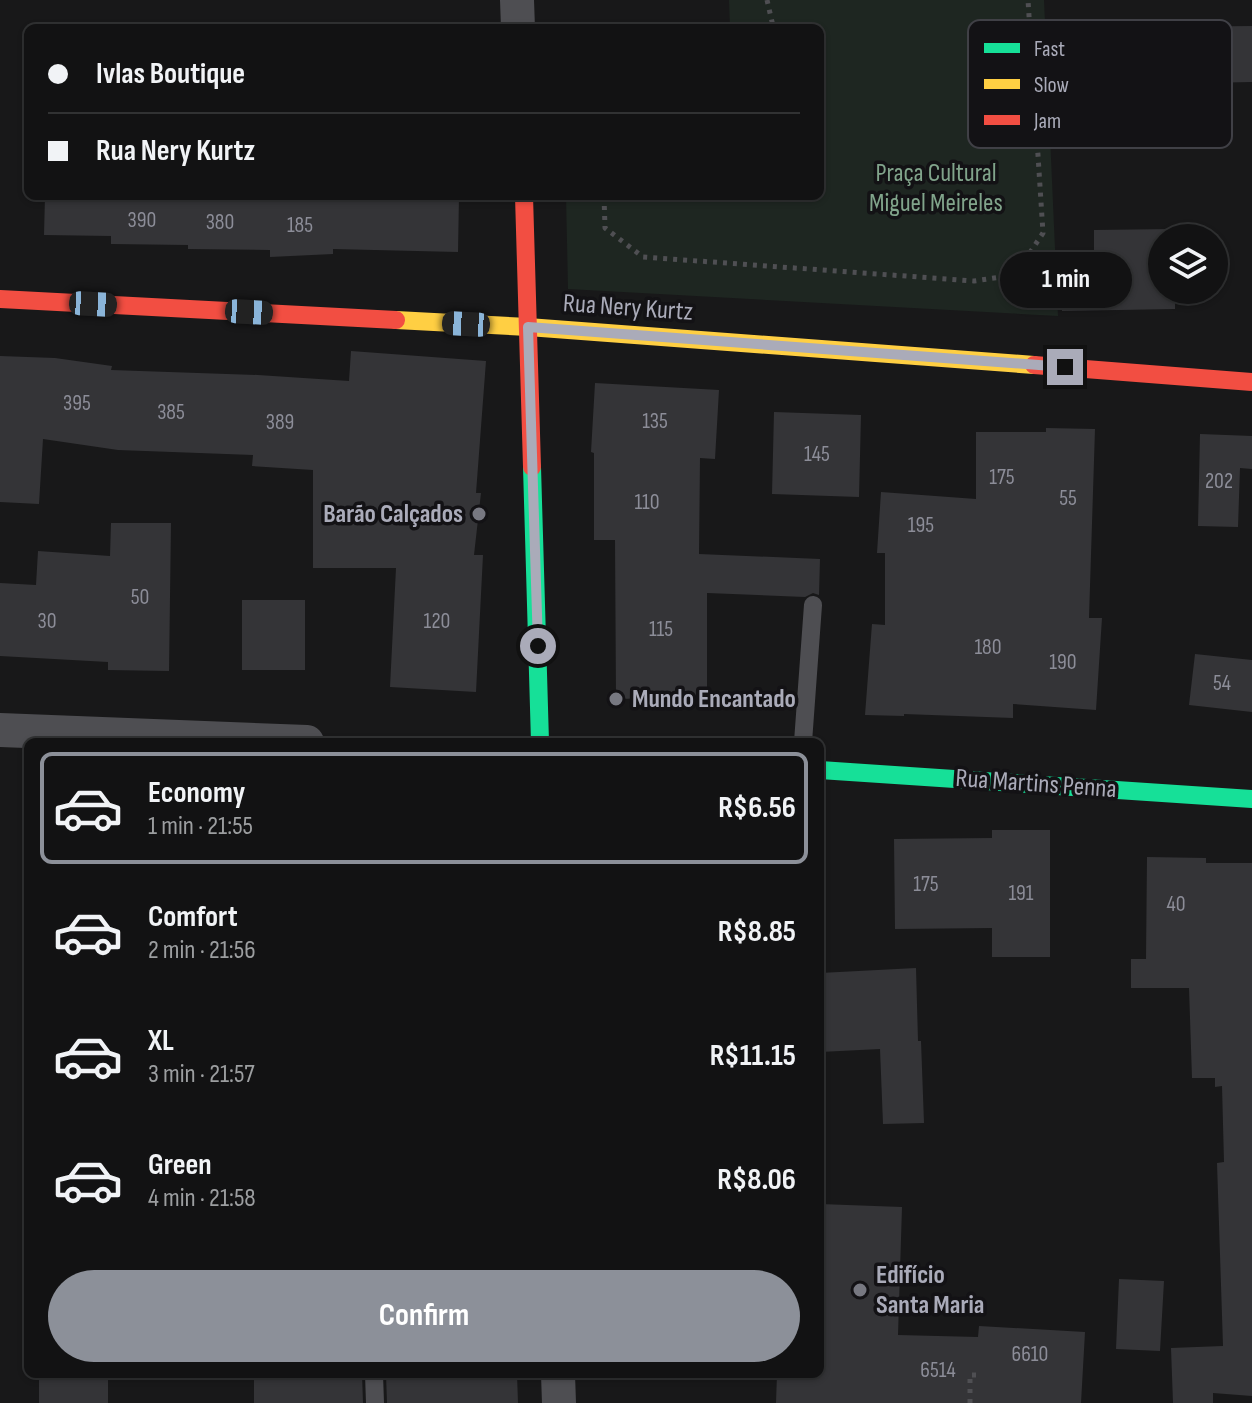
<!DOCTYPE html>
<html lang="en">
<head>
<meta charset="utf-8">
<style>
  :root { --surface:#121213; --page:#1f2021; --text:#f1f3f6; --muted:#9c9ea0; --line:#313233; --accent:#8c9099 }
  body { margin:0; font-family:"Sofia Sans Condensed",sans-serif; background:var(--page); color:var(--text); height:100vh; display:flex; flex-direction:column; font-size:30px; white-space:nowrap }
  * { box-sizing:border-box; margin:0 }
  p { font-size:26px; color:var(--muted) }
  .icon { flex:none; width:44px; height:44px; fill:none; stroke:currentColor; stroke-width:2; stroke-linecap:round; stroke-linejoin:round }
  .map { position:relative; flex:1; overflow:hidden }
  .details { position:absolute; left:24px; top:738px; width:800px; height:640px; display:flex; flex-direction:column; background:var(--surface); border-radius:12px; box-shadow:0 2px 6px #0004,0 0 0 2px var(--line) }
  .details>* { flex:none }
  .banner { position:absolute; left:24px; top:24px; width:800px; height:176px; border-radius:12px; box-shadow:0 2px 6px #0004,0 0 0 2px var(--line); display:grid; align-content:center; height:176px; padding:0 24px; background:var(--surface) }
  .controls { position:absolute; left:1148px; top:224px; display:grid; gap:16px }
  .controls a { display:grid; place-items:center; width:80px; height:80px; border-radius:50%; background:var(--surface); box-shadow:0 2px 6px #0004,0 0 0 2px var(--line); font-size:40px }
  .end { position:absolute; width:36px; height:36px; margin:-18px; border:10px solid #aaabb9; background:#111; box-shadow:0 0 0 4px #111 }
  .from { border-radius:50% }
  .bubble { position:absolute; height:56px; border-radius:28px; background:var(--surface); box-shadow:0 2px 6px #0004,0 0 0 2px var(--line); font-size:26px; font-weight:700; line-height:56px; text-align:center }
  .car { position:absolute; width:24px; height:48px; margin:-24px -12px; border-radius:10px; box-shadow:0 0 6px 2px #0007; background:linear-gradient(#222 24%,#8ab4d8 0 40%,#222 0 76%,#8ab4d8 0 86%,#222 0) }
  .banner b { display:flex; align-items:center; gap:28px; height:76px; font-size:30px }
  .banner b+b { border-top:2px solid var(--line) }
  .banner i { width:20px; height:20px; background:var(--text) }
  ul { padding:14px 0 0; list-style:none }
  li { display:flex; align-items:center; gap:24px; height:112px; margin:0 16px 12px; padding:0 8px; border:4px solid transparent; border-radius:12px }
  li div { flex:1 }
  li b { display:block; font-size:30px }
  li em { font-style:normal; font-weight:700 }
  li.selected { border-color:var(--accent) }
  li>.icon { width:72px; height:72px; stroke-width:1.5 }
  .action { display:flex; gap:16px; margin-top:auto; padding:16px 24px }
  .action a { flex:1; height:92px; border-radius:48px; background:var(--accent); color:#fff; font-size:32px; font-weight:700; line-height:92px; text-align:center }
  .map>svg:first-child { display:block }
  .green { fill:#1e2621 }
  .building { fill:#343437 }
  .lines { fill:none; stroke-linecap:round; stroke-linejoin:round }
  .path { stroke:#4f4f53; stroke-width:5; stroke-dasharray:4 6; stroke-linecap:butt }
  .lane { stroke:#4e4e52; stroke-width:18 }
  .street { stroke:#4e4e52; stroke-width:34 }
  .fast { stroke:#16e098; stroke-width:18 }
  .slow { stroke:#ffcf43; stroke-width:18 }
  .jam { stroke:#f24e42; stroke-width:18 }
  .route { stroke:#aaabb9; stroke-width:10 }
  .poi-dot { fill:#777881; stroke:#131215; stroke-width:3 }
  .labels { text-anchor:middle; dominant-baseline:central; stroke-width:7; stroke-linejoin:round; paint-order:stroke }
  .number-label { font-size:22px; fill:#8c8d98 }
  .park-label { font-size:26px; fill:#81a48b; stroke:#131215 }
  .street-label { font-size:26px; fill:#aaabb9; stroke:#131215 }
  .poi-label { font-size:26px; font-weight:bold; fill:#aaabb9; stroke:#131215; text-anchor:start }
  .key { fill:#131215; stroke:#404046; stroke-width:2 }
  .key-label { font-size:22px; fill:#aaabb9 }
</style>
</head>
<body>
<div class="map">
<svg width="1252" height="1403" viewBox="0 0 1252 1403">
  <rect width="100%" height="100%" fill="#181819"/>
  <!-- green -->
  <path class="green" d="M729,0H1044L1058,316L568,289L566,196H820V28H730Z"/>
  <!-- building -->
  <path class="building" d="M1252,26V82L1203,83L1204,131L1166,132L1164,27Z
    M45,196H459L458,252L333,249V254L270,257V250L188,249V245L111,244V236L44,235Z
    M1174,229V238H1162V290H1175V309L1062,311V259L1094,258V230Z
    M351,351L486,361L476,493H481L474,555H483L476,692L390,687L396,568H313V470L252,466L253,455L118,450L43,439L39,504L0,502V356L55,358L112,366L111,370L258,375L349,381Z
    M595,383L719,390L715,459L700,458L699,554L820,559L819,595L813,593L805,597L707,593V697L616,699L615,540H594V453L591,452Z
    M774,412L861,415L859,497L772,494Z
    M1046,428L1095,429L1089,618H1102L1096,710L1013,704V718L904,714V716L865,715L872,624L885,625V553H877L881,492L976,499V432H1046Z
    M1200,434L1252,436V469L1240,468L1238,527L1198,526Z
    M111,523H171L169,671L108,670V662L0,656V583L36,585L38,551L110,556Z
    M242,600H305V670H242Z
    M1195,654L1252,660V712L1189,705Z
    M992,830H1050V957H992V928L895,929L894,839L992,838Z
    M1147,857L1206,858V863H1252V1396L1213,1393V1403H1173L1171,1348L1223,1346L1217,1163L1224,1162L1222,1086L1215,1087V1078H1192L1189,988H1131V959H1146Z
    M916,968L918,1041H921L924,1123L883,1124L880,1049L820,1052V973Z
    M820,1204L902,1207L898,1335L978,1337L979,1326L1085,1332L1081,1403H776L777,1374H820Z
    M1119,1279L1164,1281L1160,1351L1116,1349Z
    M39,1374H108V1403H39Z
    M254,1374H362L363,1403H254Z
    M386,1374H517L518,1403H387Z"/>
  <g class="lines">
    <!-- path -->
    <path class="path" d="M767,0L773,26L772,28
      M604,196L605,228L643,257L974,281L1015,275L1043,233L1028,0
      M970,1403V1375H976"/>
    <!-- lane -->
    <path class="lane" d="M803,742L813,605
      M374,1374L375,1403"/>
    <!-- street -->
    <path class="street" d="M517,0L518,28
      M0,730L307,742
      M558,1374L559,1403"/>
    <!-- fast -->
    <path class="fast" d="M532,467L540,742
      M820,770L1252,799"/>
    <!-- slow -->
    <path class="slow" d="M396,320L528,327L1034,365"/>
    <!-- jam -->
    <path class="jam" d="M524,196L532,467
      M0,299L396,320
      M1034,365L1252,382"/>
  </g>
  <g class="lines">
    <!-- route -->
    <path class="route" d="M538,646L528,327L1065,367"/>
  </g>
  <!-- markers -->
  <g class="poi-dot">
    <circle cx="479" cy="514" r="8"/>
    <circle cx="616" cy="699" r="8"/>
    <circle cx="860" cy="1290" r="8"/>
  </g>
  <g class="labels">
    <!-- number labels -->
    <g class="number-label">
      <text x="142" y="220">390</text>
      <text x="220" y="222">380</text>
      <text x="300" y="225">185</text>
      <text x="77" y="403">395</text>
      <text x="171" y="412">385</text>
      <text x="655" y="421">135</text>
      <text x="280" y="422">389</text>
      <text x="817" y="454">145</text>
      <text x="1002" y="477">175</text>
      <text x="1219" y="481">202</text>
      <text x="1068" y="498">55</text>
      <text x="647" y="502">110</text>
      <text x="921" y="525">195</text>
      <text x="140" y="597">50</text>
      <text x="47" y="621">30</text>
      <text x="437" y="621">120</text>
      <text x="661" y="629">115</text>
      <text x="988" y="647">180</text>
      <text x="1063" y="662">190</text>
      <text x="1222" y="683">54</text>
      <text x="926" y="884">175</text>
      <text x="1021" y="893">191</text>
      <text x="1176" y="904">40</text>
      <text x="1030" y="1354">6610</text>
      <text x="938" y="1370">6514</text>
    </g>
    <!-- park labels -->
    <g class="park-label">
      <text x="936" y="173">Praça Cultural<tspan x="936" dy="30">Miguel Meireles</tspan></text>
    </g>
    <!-- street labels -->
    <g class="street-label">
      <text transform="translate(628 308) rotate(4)">Rua Nery Kurtz</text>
      <text transform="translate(1036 784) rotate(4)">Rua Martins Penna</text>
    </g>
    <!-- poi labels -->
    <g class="poi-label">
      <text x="463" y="514" text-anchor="end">Barão Calçados</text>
      <text x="632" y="699">Mundo Encantado</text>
      <text x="876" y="1275">Edifício<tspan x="876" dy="30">Santa Maria</tspan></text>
    </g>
  </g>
  <!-- legend -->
  <rect x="968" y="20" width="264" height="128" rx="12" class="key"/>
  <rect x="984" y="43" width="36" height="10" fill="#16e098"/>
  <rect x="984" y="79" width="36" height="10" fill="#ffcf43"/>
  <rect x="984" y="115" width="36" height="10" fill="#f24e42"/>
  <g class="key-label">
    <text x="1034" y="56">Fast</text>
    <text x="1034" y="92">Slow</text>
    <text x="1034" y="128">Jam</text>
  </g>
</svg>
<div class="controls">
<a><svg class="icon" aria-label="layers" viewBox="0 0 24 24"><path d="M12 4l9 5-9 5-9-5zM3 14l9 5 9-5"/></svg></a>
</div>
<i class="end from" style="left:538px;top:646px"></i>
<i class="end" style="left:1065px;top:367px"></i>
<div class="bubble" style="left:1000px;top:252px;width:132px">1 min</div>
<i class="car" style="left:93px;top:304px;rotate:93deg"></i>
<i class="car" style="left:249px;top:312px;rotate:93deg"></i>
<i class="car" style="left:466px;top:324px;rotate:273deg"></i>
<div class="banner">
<b><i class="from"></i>Ivlas Boutique</b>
<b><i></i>Rua Nery Kurtz</b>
</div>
<section class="details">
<ul>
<li class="selected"><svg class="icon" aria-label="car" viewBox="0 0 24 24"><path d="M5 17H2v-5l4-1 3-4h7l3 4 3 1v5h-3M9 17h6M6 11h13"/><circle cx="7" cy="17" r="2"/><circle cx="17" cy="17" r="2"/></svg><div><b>Economy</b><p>1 min · 21:55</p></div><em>R$6.56</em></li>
<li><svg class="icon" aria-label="car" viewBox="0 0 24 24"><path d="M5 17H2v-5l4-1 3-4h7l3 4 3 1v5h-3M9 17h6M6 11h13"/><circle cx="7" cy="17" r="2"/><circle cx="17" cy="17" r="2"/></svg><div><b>Comfort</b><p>2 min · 21:56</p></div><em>R$8.85</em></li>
<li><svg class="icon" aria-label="car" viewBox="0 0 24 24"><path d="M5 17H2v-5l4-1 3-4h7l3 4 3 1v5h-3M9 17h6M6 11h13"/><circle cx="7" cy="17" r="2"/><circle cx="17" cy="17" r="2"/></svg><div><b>XL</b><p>3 min · 21:57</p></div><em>R$11.15</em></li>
<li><svg class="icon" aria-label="car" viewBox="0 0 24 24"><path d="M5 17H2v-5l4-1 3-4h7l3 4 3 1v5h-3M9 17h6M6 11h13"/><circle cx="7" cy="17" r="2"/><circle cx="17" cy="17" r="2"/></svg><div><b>Green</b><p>4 min · 21:58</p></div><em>R$8.06</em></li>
</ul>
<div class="action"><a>Confirm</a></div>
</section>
</div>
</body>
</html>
